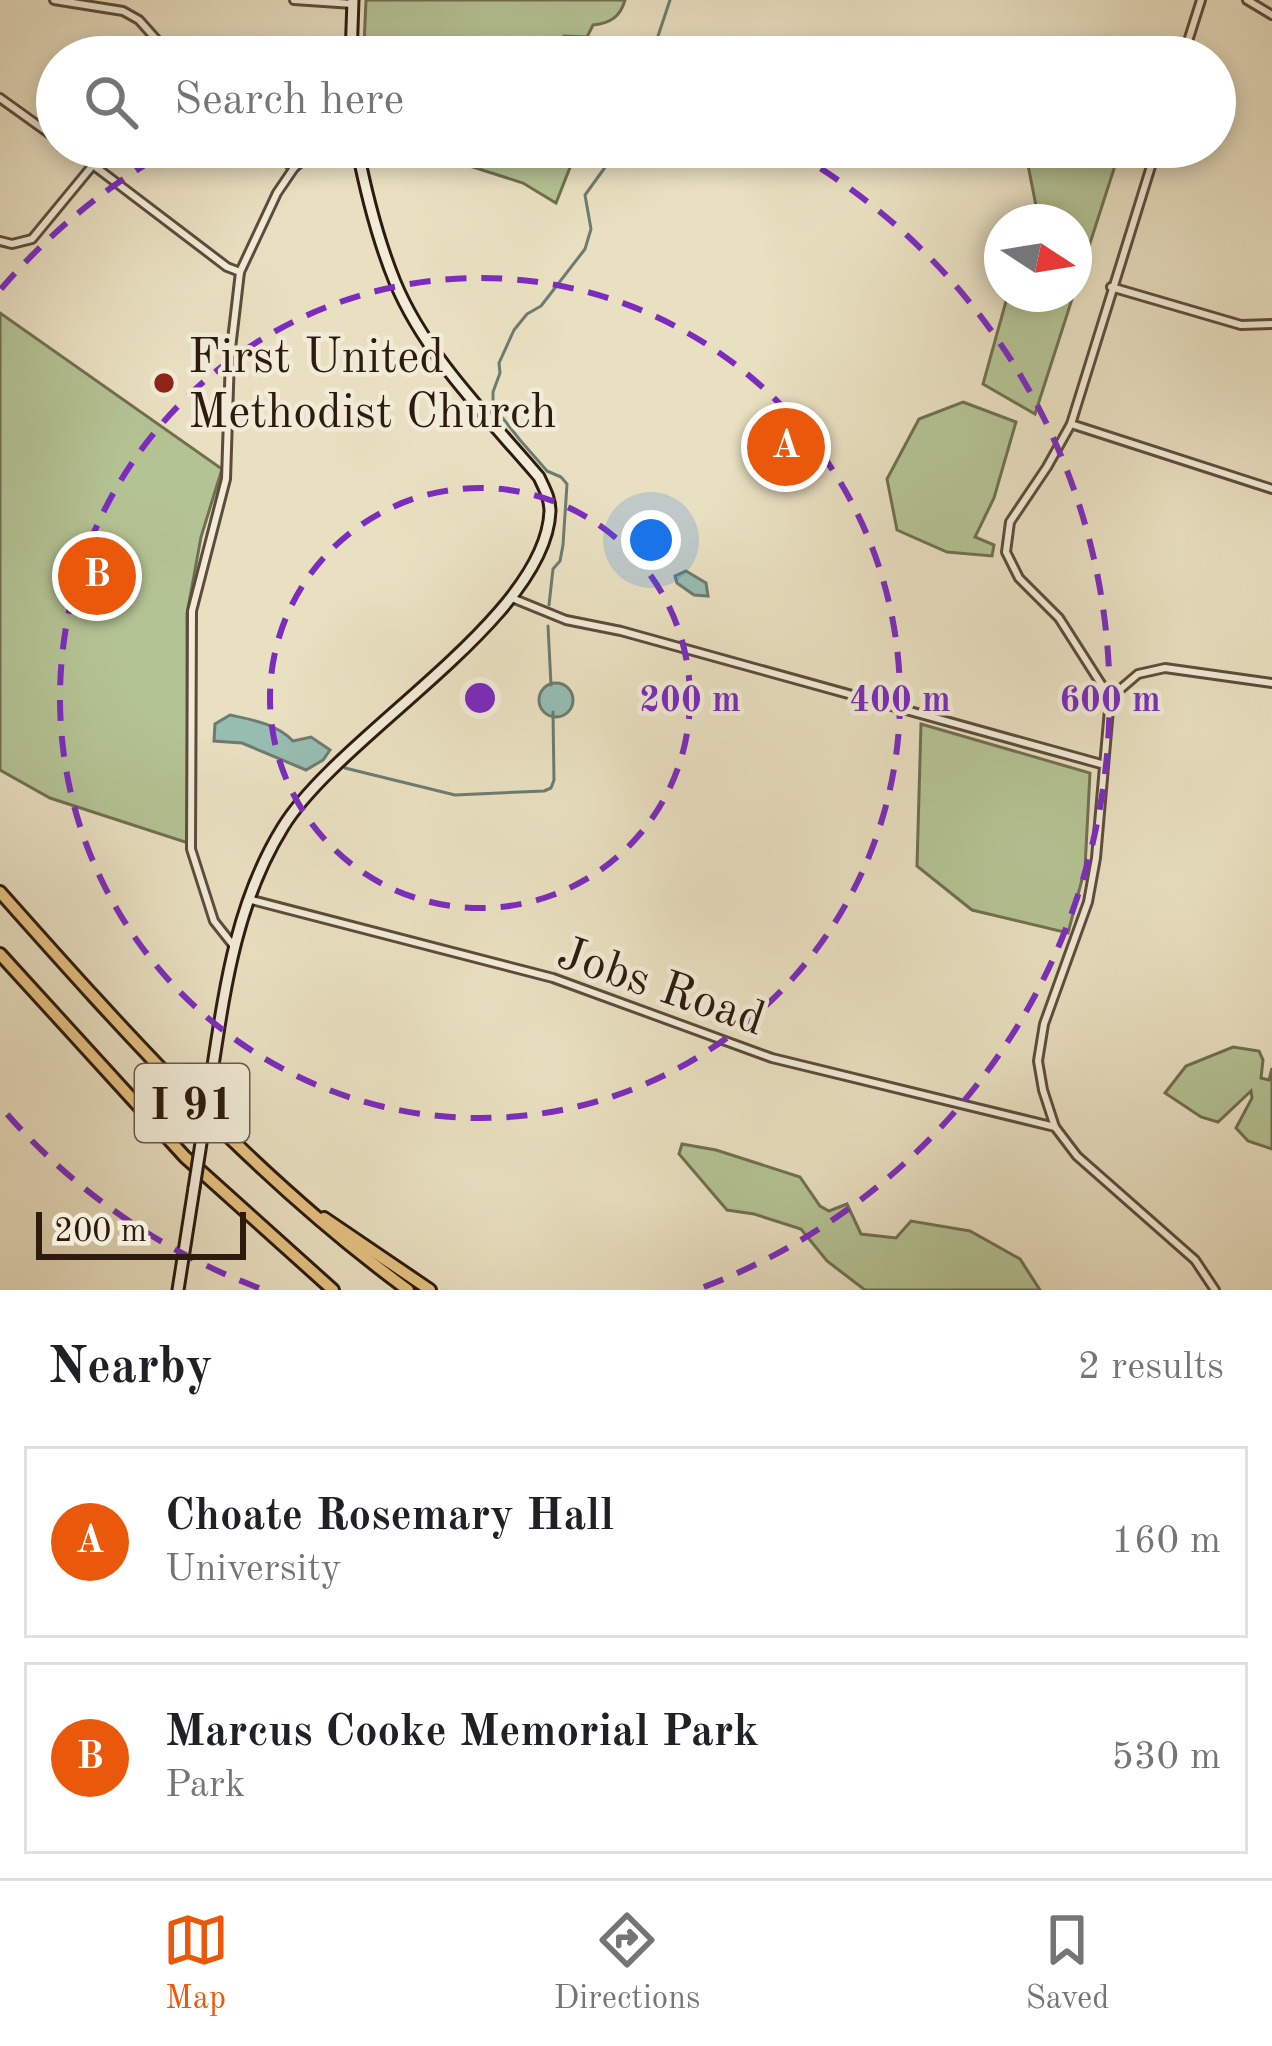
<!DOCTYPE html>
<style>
:root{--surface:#fff;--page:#f2f2f2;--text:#202124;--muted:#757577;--line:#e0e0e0;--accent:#ea580c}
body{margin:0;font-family:"Old Standard TT",serif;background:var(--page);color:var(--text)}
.compass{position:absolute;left:984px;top:204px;width:108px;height:108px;border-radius:50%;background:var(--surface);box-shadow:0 6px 18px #0003;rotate:102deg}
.scale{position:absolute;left:36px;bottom:30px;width:210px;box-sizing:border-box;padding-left:12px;border:6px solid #2d1b0e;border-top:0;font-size:33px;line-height:42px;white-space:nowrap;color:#2d1b0e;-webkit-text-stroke:9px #f1ebd7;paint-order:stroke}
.you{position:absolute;left:651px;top:540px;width:42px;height:42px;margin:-30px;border:9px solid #fff;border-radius:50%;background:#1a73e8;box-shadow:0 0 0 18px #1a73e833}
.badge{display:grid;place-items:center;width:78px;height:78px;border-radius:50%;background:var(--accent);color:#fff;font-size:39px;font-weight:700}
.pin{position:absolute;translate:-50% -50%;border:6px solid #fff;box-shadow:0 3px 12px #0006}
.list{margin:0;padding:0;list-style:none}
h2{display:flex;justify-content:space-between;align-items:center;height:156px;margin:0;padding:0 48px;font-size:51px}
h2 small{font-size:39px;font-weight:400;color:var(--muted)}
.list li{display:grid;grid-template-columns:78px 1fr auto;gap:36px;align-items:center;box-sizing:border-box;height:192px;margin:0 24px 24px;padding:0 24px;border:3px solid var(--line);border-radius:0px}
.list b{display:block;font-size:45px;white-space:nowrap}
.list p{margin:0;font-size:39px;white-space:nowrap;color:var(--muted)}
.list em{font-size:39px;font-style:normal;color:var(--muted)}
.icon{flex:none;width:66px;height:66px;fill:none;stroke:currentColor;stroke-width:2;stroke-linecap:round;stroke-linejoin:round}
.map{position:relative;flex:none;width:1272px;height:1290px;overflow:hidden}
.search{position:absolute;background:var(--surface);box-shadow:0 6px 18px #0003;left:36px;right:36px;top:36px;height:132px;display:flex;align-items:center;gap:30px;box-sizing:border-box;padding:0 42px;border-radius:66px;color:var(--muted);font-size:45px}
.sheet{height:588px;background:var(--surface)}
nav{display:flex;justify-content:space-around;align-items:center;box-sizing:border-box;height:168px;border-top:3px solid var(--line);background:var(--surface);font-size:33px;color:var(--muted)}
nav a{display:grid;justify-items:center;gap:6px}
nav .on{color:var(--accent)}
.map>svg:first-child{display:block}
.green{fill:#b4c394;stroke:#706f51;stroke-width:3}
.water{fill:#97bdb1;stroke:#6d7c70;stroke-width:3}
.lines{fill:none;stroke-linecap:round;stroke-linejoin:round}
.stream{stroke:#6d7c70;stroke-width:3}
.street-casing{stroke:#5c4c3b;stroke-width:12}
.secondary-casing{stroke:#2d1b0e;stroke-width:15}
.highway-casing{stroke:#2d1b0e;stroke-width:16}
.street{stroke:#f1ebd7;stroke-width:6}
.secondary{stroke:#f1ebd7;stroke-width:9}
.highway{stroke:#e4c080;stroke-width:10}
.secondary-bridge-casing{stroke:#2d1b0e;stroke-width:15;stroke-linecap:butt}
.secondary-bridge{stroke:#f1ebd7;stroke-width:9}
.ring{fill:none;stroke:#7b2cbf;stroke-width:6;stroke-dasharray:21 15}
.poi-dot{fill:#8f2418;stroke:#f1ebd7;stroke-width:4.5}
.labels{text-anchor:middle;stroke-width:9;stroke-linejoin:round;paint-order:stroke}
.shield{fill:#f1ebd7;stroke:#68594a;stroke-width:3}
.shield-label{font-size:45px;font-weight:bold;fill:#2d1b0e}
.poi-label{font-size:48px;fill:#2d1b0e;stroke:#f1ebd7;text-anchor:start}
.street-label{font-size:48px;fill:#2d1b0e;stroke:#f1ebd7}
.centre{fill:#7b2cbf;stroke:#f1ebd7;stroke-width:6}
.ring-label{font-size:36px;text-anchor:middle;font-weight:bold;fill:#7b2cbf;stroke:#f1ebd7;stroke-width:9;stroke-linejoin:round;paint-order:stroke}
</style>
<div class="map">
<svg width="1272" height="1290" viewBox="0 0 1272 1290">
<rect width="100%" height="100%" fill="#e9e0c1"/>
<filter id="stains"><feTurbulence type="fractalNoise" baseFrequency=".00167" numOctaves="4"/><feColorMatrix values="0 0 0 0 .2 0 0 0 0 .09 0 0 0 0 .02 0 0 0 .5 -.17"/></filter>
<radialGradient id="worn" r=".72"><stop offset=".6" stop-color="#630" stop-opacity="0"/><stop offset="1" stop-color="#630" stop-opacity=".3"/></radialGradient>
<g class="green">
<path d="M366 0H625C620 17 611 23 593 25L587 37 564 36 562 57H399L364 45Z"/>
<polygon points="1106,39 1144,57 1059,57 1066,45"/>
<polygon points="428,147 578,147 556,203 523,183 426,152"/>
<polygon points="1032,147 1121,147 1035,414 983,384 1008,294 1074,294 1074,222 1035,222 1038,216 1028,165"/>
<polygon points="0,313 222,469 201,537 187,614 188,843 50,798 0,770"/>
<polygon points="963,402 1016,422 994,498 975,537 994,545 992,556 947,552 897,530 887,479 919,419"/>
<polygon points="921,724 1090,773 1085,868 1068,933 972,910 917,866"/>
<polygon points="1233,1047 1259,1051 1263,1060 1261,1078 1269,1080 1272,1068 1272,1149 1248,1141 1236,1128 1252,1098 1251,1091 1218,1122 1201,1117 1165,1093 1186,1066"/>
<polygon points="682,1144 716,1150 800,1177 820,1206 829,1211 847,1204 861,1234 896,1238 911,1221 970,1231 1020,1259 1040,1290 865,1290 827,1261 801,1229 754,1214 727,1210 679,1154"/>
</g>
<g class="water">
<polygon points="686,571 706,583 708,596 694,595 677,583 675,576"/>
<circle cx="556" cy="700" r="17"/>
<path d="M230 715C253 720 277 724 293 741L311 737 330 750 323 760 306 770 242 743 214 741 215 724Z"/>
</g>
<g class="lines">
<g class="stream">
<polyline points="647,57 653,51 670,0"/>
<polyline points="549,605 553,569 560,561 563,545 567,484 561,477 547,471 520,440 493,406 493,392 500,373 499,363 514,330 527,314 541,306 585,249 591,229 585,195 606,166 607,147"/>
<polyline points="548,626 551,685"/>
<polyline points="345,768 455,795 544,791 551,788 554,780 553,712"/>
</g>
<defs>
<g id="street">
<polyline points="54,0 123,11 139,20 172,57"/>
<polyline points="294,0 353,4"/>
<polyline points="1247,0 1272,15"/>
<polyline points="1183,57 1201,0"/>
<polyline points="0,98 57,139"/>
<polyline points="268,147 294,168"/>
<polyline points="1157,147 1071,424 1047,467 1010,522 1006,552 1019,578 1059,618 1110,698 1096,858 1088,902 1044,1024 1038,1061 1043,1090 1055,1127 1077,1156 1195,1260 1215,1290"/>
<polyline points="93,165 227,267 240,272"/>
<polyline points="0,241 12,244 32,239 93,165 68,147"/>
<polyline points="1111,287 1241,325 1272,324"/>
<polyline points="1071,424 1272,489"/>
<polyline points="512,598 566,620 621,631 1101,764"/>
<polyline points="1110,698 1138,674 1165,668 1272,683"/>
<polyline points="248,899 553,978 772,1058 1055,1127"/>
<polyline points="233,945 214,921 191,849 192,611 226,479 230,357 240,272 277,193 294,168 318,147"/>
</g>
<g id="secondary">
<polyline points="351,57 353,0"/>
<path d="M208 1098C223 1004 232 909 283 827 339 735 546 619 550 511 550 498 544 488 539 477 488 417 425 355 395 282 377 238 366 193 357 147"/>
<polyline points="178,1290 194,1188"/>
</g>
<g id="highway">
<path d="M0 892C127 1035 253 1176 408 1290"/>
<polyline points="0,954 185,1157 333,1290"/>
<polyline points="324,1218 430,1290"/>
</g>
</defs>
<use href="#street" class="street-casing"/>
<use href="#secondary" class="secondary-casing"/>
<use href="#highway" class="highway-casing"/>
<use href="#street" class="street"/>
<use href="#secondary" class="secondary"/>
<use href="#highway" class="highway"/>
<defs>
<polyline id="secondary-bridge" points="194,1188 208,1098"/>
</defs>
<use href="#secondary-bridge" class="secondary-bridge-casing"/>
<use href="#secondary-bridge" class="secondary-bridge"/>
</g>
<g class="ring">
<circle cx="480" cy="698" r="210"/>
<circle cx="480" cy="698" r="420"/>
<path d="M259 1288A630 630 0 0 1 1 1107M1 289A630 630 0 0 1 170 150M790 150A630 630 0 0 1 701 1288"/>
</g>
<circle class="poi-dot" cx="164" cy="383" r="12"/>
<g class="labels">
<rect class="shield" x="135" y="1064" width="114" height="78" rx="9"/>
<g class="shield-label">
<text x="192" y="1119">I 91</text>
</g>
<g class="poi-label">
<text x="188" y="372">First United<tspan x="188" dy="55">Methodist Church</tspan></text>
</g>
<g class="street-label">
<text transform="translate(662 984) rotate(19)" y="17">Jobs Road</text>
</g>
</g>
<circle cx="480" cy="698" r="18" class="centre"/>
<g class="ring-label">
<text x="690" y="711">200 m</text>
<text x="900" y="711">400 m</text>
<text x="1110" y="711">600 m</text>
</g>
<rect width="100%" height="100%" filter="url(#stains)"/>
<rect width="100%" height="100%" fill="url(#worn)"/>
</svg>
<svg class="compass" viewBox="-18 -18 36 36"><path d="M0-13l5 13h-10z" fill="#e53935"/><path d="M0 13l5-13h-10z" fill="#757577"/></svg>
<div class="scale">200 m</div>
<div class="you"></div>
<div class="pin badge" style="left:786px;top:447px">A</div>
<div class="pin badge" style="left:97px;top:576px">B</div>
<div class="search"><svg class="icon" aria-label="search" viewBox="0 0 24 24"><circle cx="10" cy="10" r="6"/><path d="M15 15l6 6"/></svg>Search here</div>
</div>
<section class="sheet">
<h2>Nearby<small>2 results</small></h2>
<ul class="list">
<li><span class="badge">A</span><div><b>Choate Rosemary Hall</b><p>University</p></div><em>160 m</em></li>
<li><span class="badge">B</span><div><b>Marcus Cooke Memorial Park</b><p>Park</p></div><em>530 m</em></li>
</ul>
</section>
<nav>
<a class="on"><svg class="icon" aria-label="map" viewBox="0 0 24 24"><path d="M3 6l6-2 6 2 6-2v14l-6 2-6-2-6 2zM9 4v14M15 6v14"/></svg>Map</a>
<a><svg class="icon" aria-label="directions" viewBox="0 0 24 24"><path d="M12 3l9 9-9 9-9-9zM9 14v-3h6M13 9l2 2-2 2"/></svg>Directions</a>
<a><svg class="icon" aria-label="saved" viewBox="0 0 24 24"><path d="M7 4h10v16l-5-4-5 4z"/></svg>Saved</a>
</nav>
